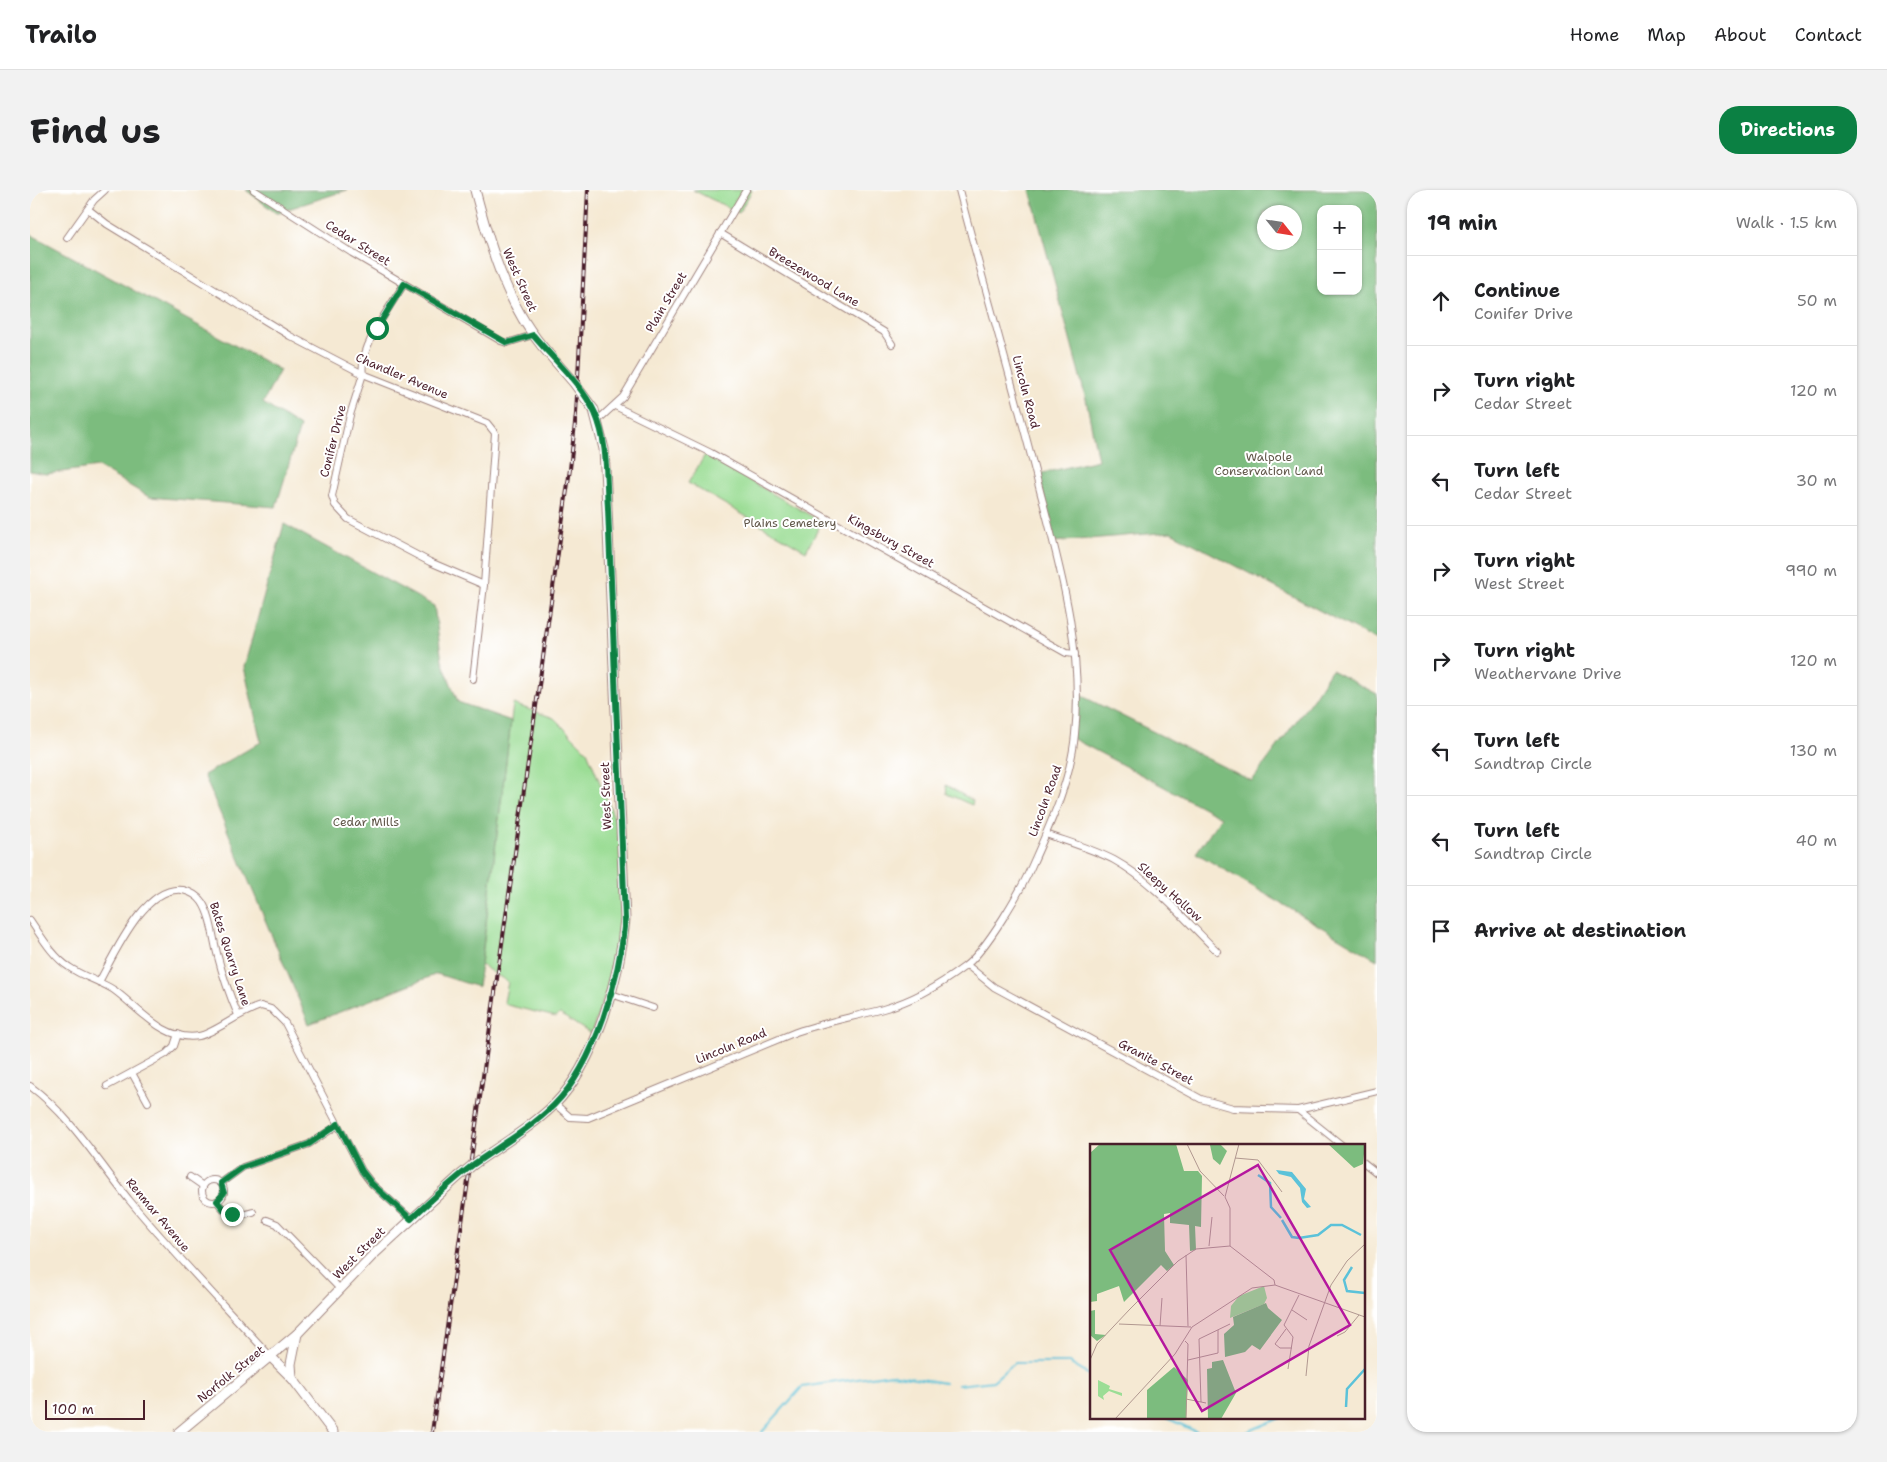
<!DOCTYPE html>
<meta charset="utf-8">
<style>
:root{--surface:#fff;--page:#f2f2f2;--text:#202124;--muted:#757577;--line:#e0e0e0;--accent:#0b8043}
body{margin:0;font-family:"Shantell Sans",sans-serif;background:var(--page);color:var(--text)}
.controls{position:absolute;right:15px;top:15px;display:grid;overflow:hidden;border-radius:10px;box-shadow:0 1px 4px #0004}
.controls button{width:45px;height:45px;display:grid;place-items:center;padding:0;border:0;border-bottom:1px solid var(--line);background:var(--surface);color:var(--text);font:25px sans-serif}
.compass{position:absolute;left:1227px;top:15px;width:45px;height:45px;border-radius:50%;background:var(--surface);box-shadow:0 1px 4px #0004;rotate:120deg}
.scale{position:absolute;left:15px;bottom:12px;width:100px;box-sizing:border-box;padding-left:5px;border:2px solid #4a1f2b;border-top:0;font-size:14px;line-height:18px;white-space:nowrap;color:#4a1f2b;-webkit-text-stroke:4px #fff;paint-order:stroke}
.stop{position:absolute;width:15px;height:15px;margin:-11px;border:4px solid #0b8043;border-radius:50%;background:#fff}
.stop.end{background:#0b8043;border-color:#fff;box-shadow:0 1px 5px #0008}
.list{margin:0;padding:0;list-style:none}
h2{display:flex;justify-content:space-between;align-items:center;height:65px;margin:0;padding:0 20px;font-size:21px}
h2 small{font-size:16px;font-weight:400;color:var(--muted)}
.list li{display:grid;grid-template-columns:32px 1fr auto;gap:15px;align-items:center;box-sizing:border-box;height:90px;padding:0 20px;border-top:1px solid var(--line)}
.list b{display:block;font-size:19px;white-space:nowrap}
.list p{margin:0;font-size:16px;white-space:nowrap;color:var(--muted)}
.list em{font-size:16px;font-style:normal;color:var(--muted)}
.icon{flex:none;width:28px;height:28px;fill:none;stroke:currentColor;stroke-width:2;stroke-linecap:round;stroke-linejoin:round}
.map{position:relative;flex:none;width:1347px;height:1242px;overflow:hidden;border-radius:20px}
header{display:flex;align-items:center;gap:30px;box-sizing:border-box;height:70px;padding:0 25px;background:var(--surface);border-bottom:1px solid var(--line)}
header strong{font-size:24px}
nav{display:flex;gap:28px;margin-inline-start:auto;font-size:18px}
.intro{display:flex;align-items:center;justify-content:space-between;box-sizing:border-box;height:120px;padding:0 30px}
h1{margin:0;font-size:35px}
.button{padding:12px 22px;border-radius:20px;background:var(--accent);color:#fff;font-size:18px;font-weight:700}
main{display:flex;gap:30px;padding:0 30px}
aside{flex:1;background:var(--surface);border-radius:20px;box-shadow:0 1px 4px #0004}
.map>svg:first-child{display:block}
.green{fill:#9bdd95;stroke:#727e60}
.forest{fill:#7cbc7e;stroke:#636e54;fill-rule:evenodd}
.lines{fill:none;stroke-linecap:round;stroke-linejoin:round}
.stream{stroke:#5bc2d9;stroke-width:2}
.street-casing{stroke:#a0847f;stroke-width:8}
.secondary-casing{stroke:#a0847f;stroke-width:11}
.street{stroke:#fff;stroke-width:6}
.secondary{stroke:#fff;stroke-width:9}
.rail-casing{stroke:#4a1f2b;stroke-width:4}
.rail{stroke:#fff;stroke-width:2;stroke-dasharray:5.5;stroke-linecap:butt}
.secondary-bridge-casing{stroke:#a0847f;stroke-width:11;stroke-linecap:butt}
.secondary-bridge{stroke:#fff;stroke-width:9}
.route{stroke:#0b8043;stroke-width:6}
.labels{text-anchor:middle;stroke-width:4;stroke-linejoin:round;paint-order:stroke}
.street-label{font-size:12px;fill:#4a1f2b;stroke:#fff}
.park-label{font-size:12px;fill:#62584b;stroke:#fff}
.inset-river{fill:none;stroke:#5bc2d9;stroke-width:2.5}
.inset-road{fill:none;stroke:#b19890;stroke-width:1}
.view{fill:#b5179e;fill-opacity:0.15;stroke:#b5179e;stroke-width:2.5}
.inset-edge{fill:none;stroke:#4a1f2b;stroke-width:2.5}
</style>
<header>
<strong>Trailo</strong>
<nav><a>Home</a><a>Map</a><a>About</a><a>Contact</a></nav>
</header>
<div class="intro"><h1>Find us</h1><a class="button">Directions</a></div>
<main>
<div class="map">
<svg width="1347" height="1242" viewBox="0 0 1347 1242">
<rect width="100%" height="100%" fill="#fff"/>
<filter id="ink" filterUnits="userSpaceOnUse"><feTurbulence type="fractalNoise" baseFrequency=".02" numOctaves="2"/><feDisplacementMap in="SourceGraphic" scale="10" xChannelSelector="R" yChannelSelector="G"/><feConvolveMatrix kernelMatrix="1 2 1 2 8 2 1 2 1" color-interpolation-filters="sRGB"/></filter>
<filter id="wash" filterUnits="userSpaceOnUse"><feTurbulence type="fractalNoise" baseFrequency=".0096" numOctaves="4" result="noise"/><feDisplacementMap in="SourceGraphic" scale="20" xChannelSelector="R" yChannelSelector="G"/><feGaussianBlur stdDeviation="1.12" result="paint"/><feColorMatrix in="noise" values="0 0 0 0 0 0 0 0 0 0 0 0 0 0 0 0 0 1.4 0 .05"/><feComposite in="paint" operator="in"/></filter>
<g filter="url(#wash)">
<rect width="100%" height="100%" fill="#f5e9d3"/>
<g class="green">
<polygon points="663,0 722,0 709,23"/>
<polygon points="675,265 792,332 776,361 658,293"/>
<polygon points="483,514 524,528 557,561 593,649 596,732 585,775 561,844 530,824 526,827 477,815 474,812 478,792 451,775"/>
<polygon points="916,595 943,611 942,615 917,604"/>
</g>
<g class="forest">
<polygon points="216,0 317,0 246,23"/>
<path d="M1000 0H1347V451L1141 342 1023 352 1009 284 1068 270 1056 209ZM1291 19H1328V101H1291ZM1234 22H1264V52H1234Z"/>
<polygon points="0,44 250,180 233,213 270,237 246,317 119,307 68,277 16,284 0,281"/>
<polygon points="254,334 404,416 412,471 428,512 481,531 448,797 407,784 279,834 174,585 231,552 214,477"/>
<polygon points="1301,480 1347,504 1347,770 1166,663 1191,627 1038,546 1048,504 1222,591 1284,507"/>
</g>
<g class="lines">
<g class="stream">
<polyline points="928,1195 963,1191 984,1173 1039,1173 1061,1186"/>
<polyline points="1137,1228 1167,1242"/>
<polyline points="732,1242 772,1197 862,1184 914,1193"/>
<polyline points="1217,1242 1250,1228"/>
</g>
</g>
</g>
<g filter="url(#ink)">
<g class="lines">
<defs>
<g id="street">
<polyline points="224,0 322,63 471,151 477,153 503,145"/>
<polyline points="58,19 77,34 260,146 333,184 457,233 465,243 454,395 443,489"/>
<polyline points="690,43 854,142 862,154"/>
<polyline points="37,48 64,10 75,0"/>
<path d="M374 94C361 116 328 158 333 184L320 225 302 306 305 315 318 329 400 372 454 395"/>
<polyline points="585,216 681,263 1036,463 1045,464"/>
<polyline points="568,230 593,207 716,0"/>
<path d="M1016 644C1038 652 1063 659 1084 670 1124 692 1155 730 1187 761"/>
<path d="M0 730C11 746 23 767 39 777 53 787 70 791 84 800 109 818 134 852 169 846 185 843 211 821 231 816L241 819 255 833 332 981 342 994 381 1029"/>
<polyline points="937,775 964,797 1171,909 1203,918 1268,920 1313,956"/>
<path d="M69 792C84 765 115 694 153 700 161 702 168 706 172 712 182 727 183 750 188 767 193 787 200 806 208 825"/>
<polyline points="581,804 623,818"/>
<polyline points="102,883 118,912"/>
<path d="M0 896C41 926 68 972 100 1011 145 1065 194 1115 241 1167"/>
<polyline points="77,896 136,864 144,856 148,844"/>
<path d="M525 914 540 927 558 928 766 842C795 832 824 827 853 819 882 811 910 795 934 777 956 761 992 699 1003 673 1021 633 1041 589 1045 544 1054 460 1030 377 1009 297 984 198 955 99 929 0"/>
<polyline points="1268,920 1347,901"/>
<polyline points="1333,972 1347,983"/>
<polyline points="160,987 173,996"/>
<circle cx="183" cy="1001" r="11"/>
<polyline points="191,993 213,977 279,954 308,935"/>
<path d="M187 1011C196 1026 208 1027 223 1022"/>
<polyline points="237,1030 247,1034 310,1099"/>
</g>
<g id="secondary">
<path d="M445 0C459 53 476 113 512 156"/>
<path d="M444 974C471 955 500 938 524 915 566 873 590 786 595 729L577 318 574 259 564 220"/>
<polyline points="241,1167 262,1188 303,1242"/>
<polyline points="262,1188 261,1174 267,1144"/>
<polyline points="149,1242 267,1144 343,1065 428,987"/>
</g>
</defs>
<use href="#street" class="street-casing"/>
<use href="#secondary" class="secondary-casing"/>
<use href="#street" class="street"/>
<use href="#secondary" class="secondary"/>
<defs>
<polyline id="rail" points="402,1242 540,279 546,224 558,0"/>
</defs>
<use href="#rail" class="rail-casing"/>
<use href="#rail" class="rail"/>
<defs>
<g id="secondary-bridge">
<polyline points="512,156 544,193 564,220"/>
<polyline points="428,987 444,974"/>
</g>
</defs>
<use href="#secondary-bridge" class="secondary-bridge-casing"/>
<use href="#secondary-bridge" class="secondary-bridge"/>
</g>
</g>
<g class="lines" filter="url(#ink)">
<path class="route" d="M202 1024 195 1021 187 1011 194 1003 191 993 213 977 279 954 308 934 332 981 342 994 381 1029C401 1010 422 991 444 974 471 955 500 939 524 915 566 873 590 786 595 729L578 318C576 287 578 252 565 223 552 194 523 169 503 145L477 153 374 94 347 138"/>
</g>
<g class="labels">
<g class="street-label">
<text transform="translate(328 53) rotate(32)" y="4">Cedar Street</text>
<text transform="translate(784 87) rotate(31)" y="4">Breezewood Lane</text>
<text transform="translate(490 90) rotate(66)" y="4">West Street</text>
<text transform="translate(636 112) rotate(-59)" y="4">Plain Street</text>
<text transform="translate(372 186) rotate(23)" y="4">Chandler Avenue</text>
<text transform="translate(996 202) rotate(75)" y="4">Lincoln Road</text>
<text transform="translate(303 251) rotate(-76)" y="4">Conifer Drive</text>
<text transform="translate(861 351) rotate(29)" y="4">Kingsbury Street</text>
<text transform="translate(576 606) rotate(-92)" y="4">West Street</text>
<text transform="translate(1015 611) rotate(-70)" y="4">Lincoln Road</text>
<text transform="translate(1140 702) rotate(42)" y="4">Sleepy Hollow</text>
<text transform="translate(200 764) rotate(72)" y="4">Bates Quarry Lane</text>
<text transform="translate(701 856) rotate(-22)" y="4">Lincoln Road</text>
<text transform="translate(1126 872) rotate(28)" y="4">Granite Street</text>
<text transform="translate(128 1025) rotate(50)" y="4">Renmar Avenue</text>
<text transform="translate(329 1063) rotate(-45)" y="4">West Street</text>
<text transform="translate(201 1184) rotate(-39)" y="4">Norfolk Street</text>
</g>
<g class="park-label">
<text x="1239" y="271">Walpole<tspan x="1239" dy="14">Conservation Land</tspan></text>
<text x="760" y="337">Plains Cemetery</text>
<text x="336" y="636">Cedar Mills</text>
</g>
</g>
<g transform="translate(1060 954)">
<rect width="275" height="275" fill="#f5e9d3"/>
<path d="M174 142 177 154 174 160 140 174 141 162 149 152ZM8 236 20 242 19 245 32 249V252L19 247 13 252 14 256 8 252Z" fill="#9bdd95"/>
<path d="M10 0H86L94 27H108L112 32 111 83 105 82 106 106 100 107 99 81 80 79V69L74 70 75 107 84 121 77 127 71 121 34 158 29 142 7 150V157L0 158V9ZM130 0 137 7 130 21 123 15 120 1ZM238 0H275L273 20 264 24ZM176 159 178 164 192 176 170 206 162 201 155 208 135 213 134 190 144 181 143 173ZM5 166V190L16 191 7 197 0 191V167ZM133 216 146 249 131 275H118L117 225 122 224V218ZM84 223 98 236 96 275H57V246Z" fill="#7cbc7e"/>
<path d="M186 26 202 28 216 45 214 55 221 63 217 64 212 58 210 44 201 33 189 30Z" fill="#5bc2d9"/>
<path class="inset-river" d="M168 31 180 39 181 63 191 74M192 76 202 93 209 94 228 91 241 81H252L271 91M262 123 254 136 257 147 275 149M256 263 257 245 275 225"/>
<path class="inset-road" d="M97 0 110 27 134 52M145 14 168 16 192 48M119 102 122 73M140 102V64L135 53 149 0M96 111 98 182M202 166 217 176M29 180 101 183M70 182 72 154M196 185 185 200 190 204H202M247 192 255 188 269 171M95 197 98 200 96 275M0 216 7 200 40 165 88 117 106 105 140 102 184 136 185 141M98 216 128 209V186M198 225 203 193 194 181 209 151M216 232 219 202 241 141 257 117 275 100M96 255 116 259M111 258 109 195 140 180M25 275 85 210 102 183 162 144 185 141 275 173"/>
<path class="view" d="M168 21 260 181 112 267 20 106Z"/>
<rect width="275" height="275" class="inset-edge"/>
</g>
</svg>
<div class="controls">
<button>+</button>
<button>−</button>
</div>
<svg class="compass" viewBox="-18 -18 36 36"><path d="M0-13l5 13h-10z" fill="#e53935"/><path d="M0 13l5-13h-10z" fill="#757577"/></svg>
<div class="scale">100 m</div>
<div class="stop" style="left:347px;top:138px"></div>
<div class="stop end" style="left:202px;top:1024px"></div>
</div>
<aside>
<h2>19 min<small>Walk · 1.5 km</small></h2>
<ul class="list">
<li><svg class="icon" aria-label="ahead" viewBox="0 0 24 24"><path d="M12 20V5M6 11l6-6 6 6"/></svg><div><b>Continue</b><p>Conifer Drive</p></div><em>50 m</em></li>
<li><svg class="icon" aria-label="right" viewBox="0 0 24 24"><path d="M7 20v-9h11M14 6l5 5-5 5"/></svg><div><b>Turn right</b><p>Cedar Street</p></div><em>120 m</em></li>
<li><svg class="icon" aria-label="left" viewBox="0 0 24 24"><path d="M17 20v-9H6M10 6l-5 5 5 5"/></svg><div><b>Turn left</b><p>Cedar Street</p></div><em>30 m</em></li>
<li><svg class="icon" aria-label="right" viewBox="0 0 24 24"><path d="M7 20v-9h11M14 6l5 5-5 5"/></svg><div><b>Turn right</b><p>West Street</p></div><em>990 m</em></li>
<li><svg class="icon" aria-label="right" viewBox="0 0 24 24"><path d="M7 20v-9h11M14 6l5 5-5 5"/></svg><div><b>Turn right</b><p>Weathervane Drive</p></div><em>120 m</em></li>
<li><svg class="icon" aria-label="left" viewBox="0 0 24 24"><path d="M17 20v-9H6M10 6l-5 5 5 5"/></svg><div><b>Turn left</b><p>Sandtrap Circle</p></div><em>130 m</em></li>
<li><svg class="icon" aria-label="left" viewBox="0 0 24 24"><path d="M17 20v-9H6M10 6l-5 5 5 5"/></svg><div><b>Turn left</b><p>Sandtrap Circle</p></div><em>40 m</em></li>
<li><svg class="icon" aria-label="arrive" viewBox="0 0 24 24"><path d="M6 21V4h12l-3 4 3 4H6"/></svg><div><b>Arrive at destination</b></div></li>
</ul>
</aside>
</main>
